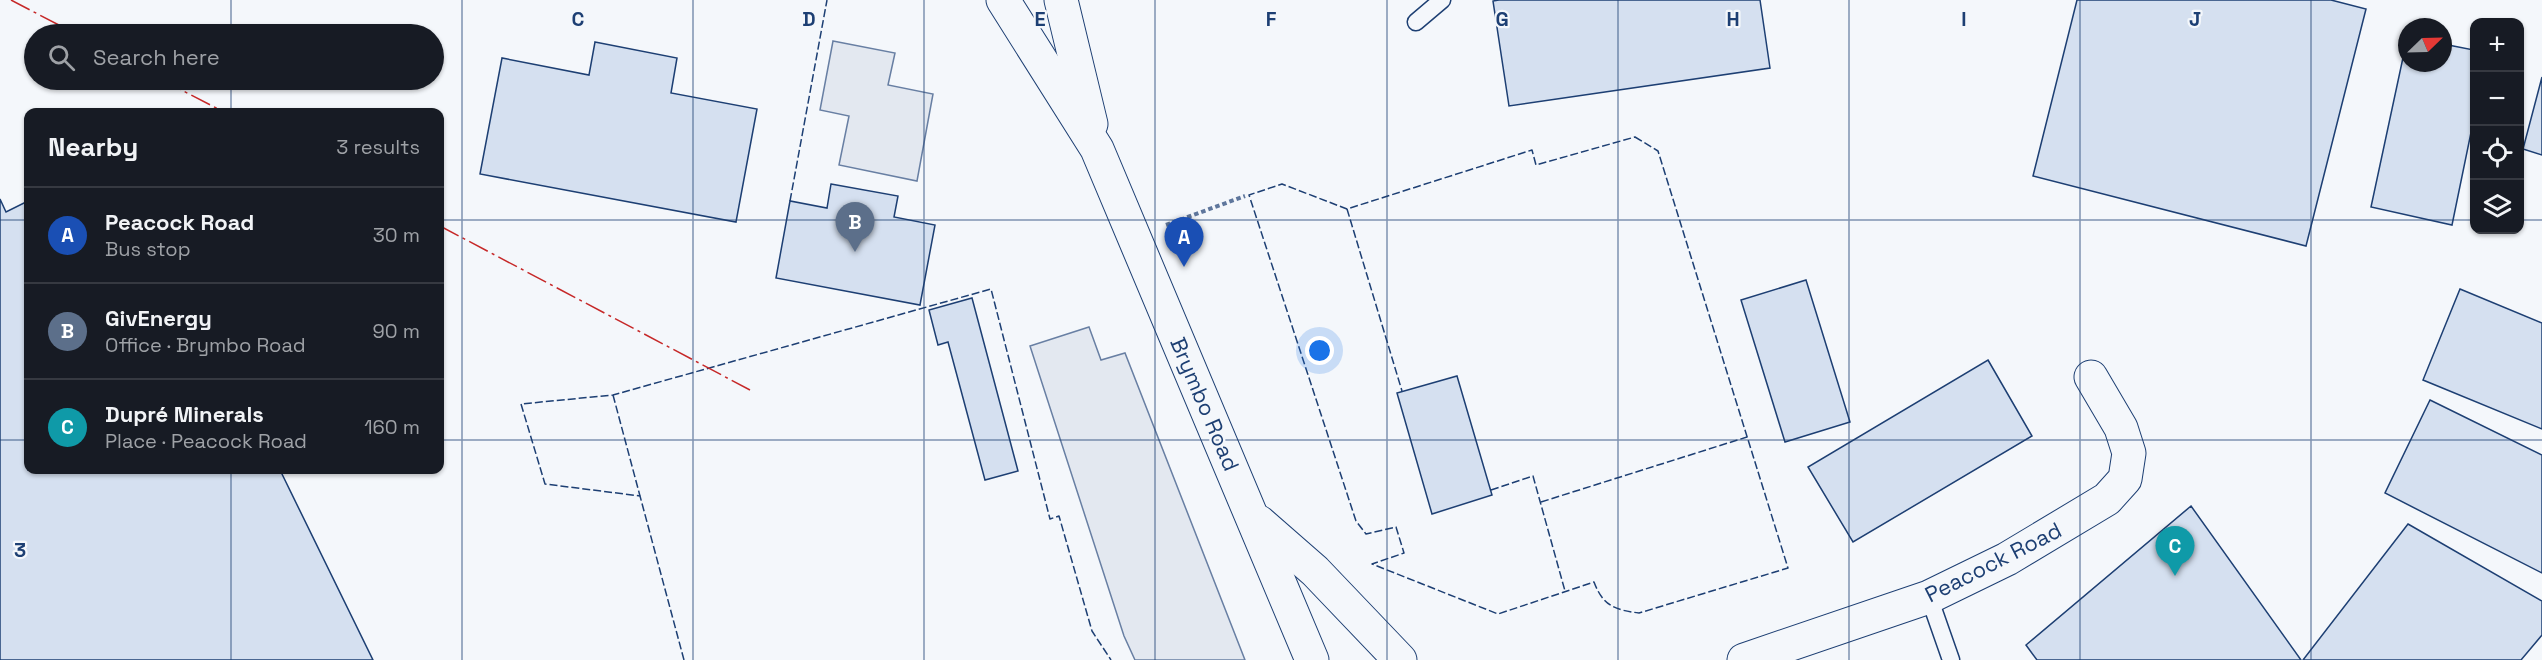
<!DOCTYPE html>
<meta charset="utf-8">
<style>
:root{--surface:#171b24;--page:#242831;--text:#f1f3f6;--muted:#9ea1a6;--line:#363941;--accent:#d93025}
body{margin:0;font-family:"Space Grotesk",sans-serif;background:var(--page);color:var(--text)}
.controls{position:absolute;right:18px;top:18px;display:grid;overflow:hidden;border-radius:12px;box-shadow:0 2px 4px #0004}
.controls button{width:54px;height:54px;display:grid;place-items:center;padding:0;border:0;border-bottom:2px solid var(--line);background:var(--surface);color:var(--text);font:30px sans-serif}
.compass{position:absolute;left:2398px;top:18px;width:54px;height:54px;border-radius:50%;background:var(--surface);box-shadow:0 2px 4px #0004;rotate:67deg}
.you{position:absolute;left:1320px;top:351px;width:21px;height:21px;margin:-15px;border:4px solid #fff;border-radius:50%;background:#1a73e8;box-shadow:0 0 0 9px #1a73e833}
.badge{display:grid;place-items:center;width:39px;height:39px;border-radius:50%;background:var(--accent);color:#fff;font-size:20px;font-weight:700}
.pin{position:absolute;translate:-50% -50px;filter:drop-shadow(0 2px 3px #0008)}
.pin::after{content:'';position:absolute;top:32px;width:21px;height:18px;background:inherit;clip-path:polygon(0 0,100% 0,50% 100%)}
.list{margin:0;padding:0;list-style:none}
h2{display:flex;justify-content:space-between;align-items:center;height:78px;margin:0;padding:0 24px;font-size:26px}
h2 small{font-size:20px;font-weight:400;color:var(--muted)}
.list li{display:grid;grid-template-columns:39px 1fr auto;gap:18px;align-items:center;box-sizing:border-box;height:96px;padding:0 24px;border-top:2px solid var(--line)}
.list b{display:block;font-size:22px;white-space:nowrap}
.list p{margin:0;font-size:20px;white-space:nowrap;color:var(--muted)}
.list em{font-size:20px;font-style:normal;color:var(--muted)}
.icon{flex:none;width:33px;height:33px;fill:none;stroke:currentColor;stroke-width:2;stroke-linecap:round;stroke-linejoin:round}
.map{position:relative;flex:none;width:2542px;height:660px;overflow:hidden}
.search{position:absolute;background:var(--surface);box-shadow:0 2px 4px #0004;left:24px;top:24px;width:420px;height:66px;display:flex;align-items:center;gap:15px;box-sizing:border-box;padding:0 21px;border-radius:33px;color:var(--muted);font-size:22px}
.panel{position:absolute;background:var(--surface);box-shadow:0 2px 4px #0004;left:24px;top:108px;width:420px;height:366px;border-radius:12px}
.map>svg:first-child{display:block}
.parking{fill:#e3e8f0;stroke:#687fa3;stroke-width:1.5}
.building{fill:#d5e0f0;stroke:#1d3f73;stroke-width:1.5}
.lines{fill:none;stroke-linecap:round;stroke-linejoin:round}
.service-casing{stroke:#1d3f73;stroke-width:19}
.minor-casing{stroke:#1d3f73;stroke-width:35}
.path{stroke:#5e769c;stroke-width:4;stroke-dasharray:4.5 3;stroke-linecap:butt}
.service{stroke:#f4f7fb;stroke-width:16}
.minor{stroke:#f4f7fb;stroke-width:33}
.fence{stroke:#1d3f73;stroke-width:1.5;stroke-dasharray:8 3;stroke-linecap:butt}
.power{stroke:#c62828;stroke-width:1.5;stroke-dasharray:21 4.5 3 4.5;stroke-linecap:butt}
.grid{fill:none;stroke:#1d3f73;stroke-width:1.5;stroke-opacity:0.55}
.labels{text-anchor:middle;stroke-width:4.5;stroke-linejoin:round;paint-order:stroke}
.street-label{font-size:22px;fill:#1d3f73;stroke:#f4f7fb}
.grid-label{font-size:20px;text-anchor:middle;font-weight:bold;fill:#1d3f73;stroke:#f4f7fb;stroke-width:4.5;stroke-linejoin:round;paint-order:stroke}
</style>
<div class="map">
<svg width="2542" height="660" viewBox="0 0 2542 660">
<rect width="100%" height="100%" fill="#f4f7fb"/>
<g class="parking">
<polygon points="833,41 895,53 888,85 933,94 917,181 839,165 849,116 820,110"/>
<polygon points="1089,327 1101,360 1125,353 1245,660 1135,660 1124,636 1030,346"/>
</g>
<g class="building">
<polygon points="1499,0 1760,0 1770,68 1509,106 1493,1"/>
<polygon points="2077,0 2331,0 2366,9 2306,246 2033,176"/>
<polygon points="2407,39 2407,63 2443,63 2443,44 2474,50 2474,118 2452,225 2371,207"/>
<polygon points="595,42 677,58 671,93 757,109 736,222 480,174 502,58 589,75"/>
<polygon points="2542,77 2542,155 2523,149"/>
<polygon points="831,184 898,196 894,217 935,225 920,305 776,278 790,201 827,208"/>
<polygon points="0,199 6,212 28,201 28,470 280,470 373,660 0,660"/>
<polygon points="1806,280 1850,422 1785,442 1741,300"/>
<polygon points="2460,289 2542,323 2542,429 2423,380"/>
<polygon points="972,298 1018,471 985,480 948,342 938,345 929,310"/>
<polygon points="1988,360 2032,436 1853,542 1808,467"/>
<polygon points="1457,376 1492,495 1432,514 1397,393"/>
<polygon points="2430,400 2542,455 2542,573 2385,493"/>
<polygon points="2191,506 2301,660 2037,660 2026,645"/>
<polygon points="2408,524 2542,601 2542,635 2521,660 2303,660"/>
</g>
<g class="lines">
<defs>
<g id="service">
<polyline points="1416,22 1442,0"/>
<polyline points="1929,597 1951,660"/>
</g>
<g id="minor">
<polyline points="1003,0 1097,149 1312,660"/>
<polyline points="1061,0 1091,124"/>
<polyline points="1259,522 1315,571 1400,660"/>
<polyline points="1744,660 1929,597 2007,559 2107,499 2125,479 2129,453 2121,428 2091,377"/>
</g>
</defs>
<use href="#service" class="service-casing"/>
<use href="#minor" class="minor-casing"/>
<polyline class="path" points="1166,225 1245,196"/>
<use href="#service" class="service"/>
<use href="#minor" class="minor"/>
<g class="fence">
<path d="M1635 137 1658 151 1788 568 1639 613C1615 610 1603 606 1594 582L1498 614 1372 564 1404 553 1396 527 1366 534 1356 521 1249 195 1282 184 1347 209 1532 150 1536 165Z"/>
<polyline points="790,201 827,0"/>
<polyline points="1347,209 1402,391"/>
<polyline points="613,395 640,496"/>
<polyline points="1491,490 1533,476 1565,591"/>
<polyline points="1541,502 1747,437"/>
<polyline points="684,660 640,496 545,484 521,404 613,395 991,289 1050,519 1059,516 1092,631 1111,660"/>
</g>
<g class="power">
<polyline points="11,0 76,34"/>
<polyline points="162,80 224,112"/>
<polyline points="440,226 750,390"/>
</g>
</g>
<path class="grid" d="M231 0V34M462 0V660M693 0V660M924 0V660M1155 0V660M1387 0V660M1618 0V660M1849 0V660M2080 0V660M2311 0V660M231 80V112M0 220H28M440 220H2474M2520 220H2542M0 440H28M440 440H2542M231 470V660"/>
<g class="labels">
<g class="street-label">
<text transform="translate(1205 404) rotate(67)" y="8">Brymbo Road</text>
<text transform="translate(1993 562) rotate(-27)" y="8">Peacock Road</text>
</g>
</g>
<g class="grid-label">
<text x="578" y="26">C</text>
<text x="809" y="26">D</text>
<text x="1040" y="26">E</text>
<text x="1271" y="26">F</text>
<text x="1502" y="26">G</text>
<text x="1733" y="26">H</text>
<text x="1964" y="26">I</text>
<text x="2195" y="26">J</text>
<text x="20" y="557">3</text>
</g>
</svg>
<div class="controls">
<button>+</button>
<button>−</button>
<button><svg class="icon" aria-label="locate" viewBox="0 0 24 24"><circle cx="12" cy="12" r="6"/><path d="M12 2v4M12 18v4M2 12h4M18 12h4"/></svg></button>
<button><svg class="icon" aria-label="layers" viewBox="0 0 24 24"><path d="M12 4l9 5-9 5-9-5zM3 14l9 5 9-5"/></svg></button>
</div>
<svg class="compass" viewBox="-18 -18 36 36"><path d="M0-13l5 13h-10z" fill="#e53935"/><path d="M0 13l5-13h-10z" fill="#9ea1a6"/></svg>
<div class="you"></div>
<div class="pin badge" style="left:1184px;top:267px;background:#1a4fb4">A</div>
<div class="pin badge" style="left:855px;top:252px;background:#5c6f8a">B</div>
<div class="pin badge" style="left:2175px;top:576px;background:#0f9aa8">C</div>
<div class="search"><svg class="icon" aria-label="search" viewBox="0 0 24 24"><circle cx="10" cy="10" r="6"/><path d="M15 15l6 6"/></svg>Search here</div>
<section class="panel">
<h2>Nearby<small>3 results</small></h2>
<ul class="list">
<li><span class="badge" style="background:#1a4fb4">A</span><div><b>Peacock Road</b><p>Bus stop</p></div><em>30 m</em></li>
<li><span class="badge" style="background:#5c6f8a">B</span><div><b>GivEnergy</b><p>Office · Brymbo Road</p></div><em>90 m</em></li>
<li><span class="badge" style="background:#0f9aa8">C</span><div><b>Dupré Minerals</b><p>Place · Peacock Road</p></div><em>160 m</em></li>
</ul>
</section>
</div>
